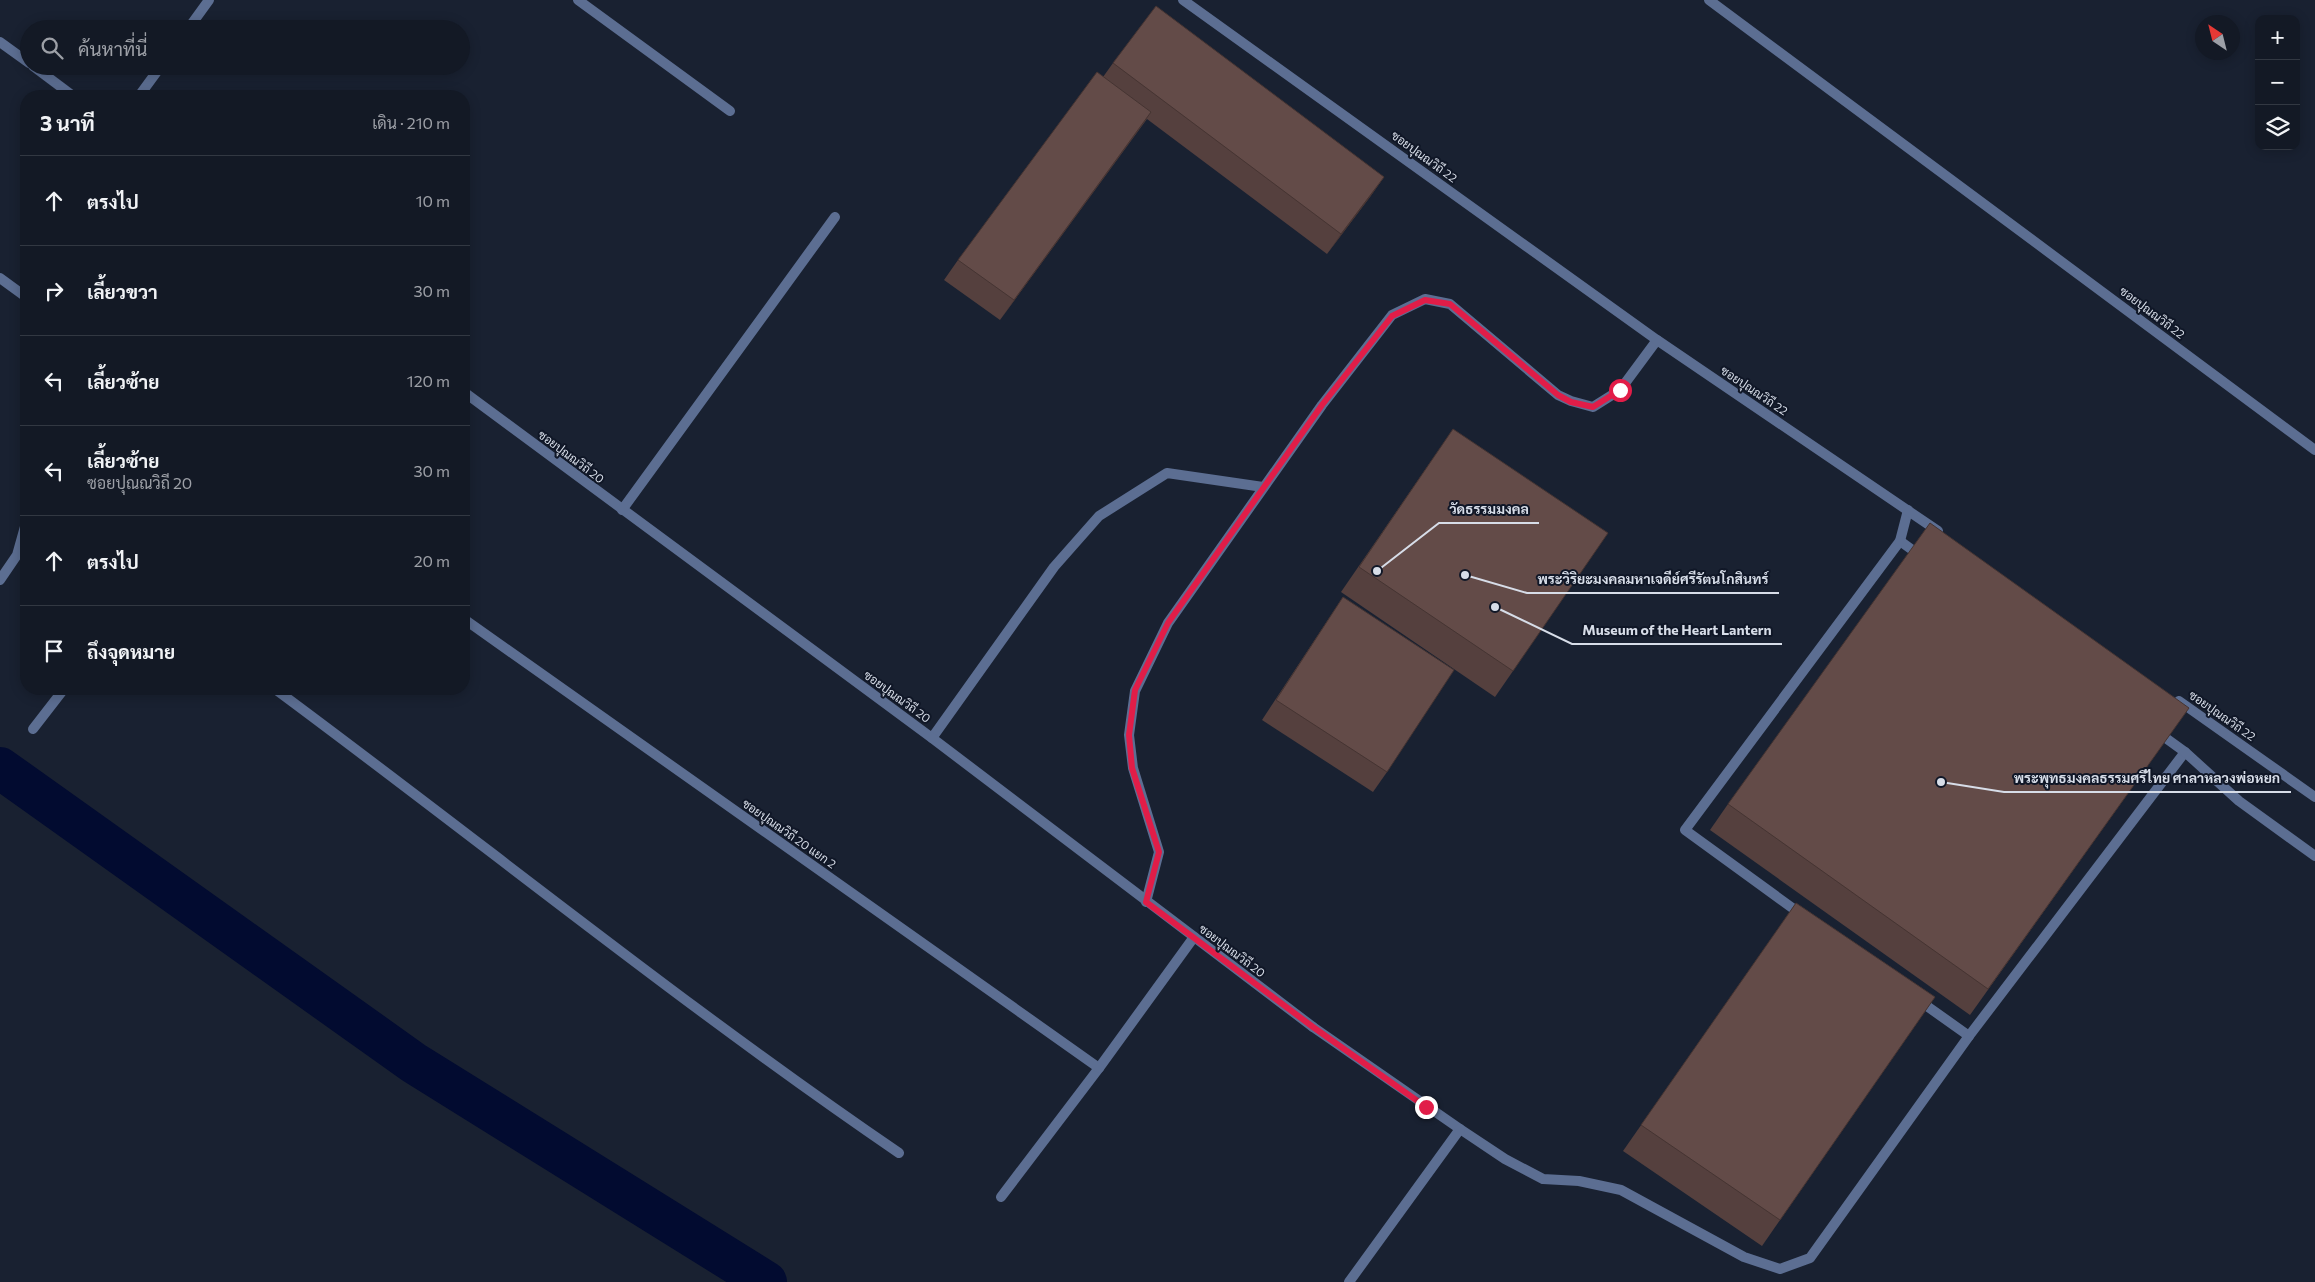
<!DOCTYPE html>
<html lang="th">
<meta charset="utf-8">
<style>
:root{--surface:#131925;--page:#202632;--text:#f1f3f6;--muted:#9da0a7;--line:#323842}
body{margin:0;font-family:Commissioner,Sarabun,sans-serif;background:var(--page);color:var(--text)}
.controls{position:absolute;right:15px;top:15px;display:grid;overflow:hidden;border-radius:10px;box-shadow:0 2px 12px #0003}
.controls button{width:45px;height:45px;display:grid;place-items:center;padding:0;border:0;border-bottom:1px solid var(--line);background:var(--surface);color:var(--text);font:25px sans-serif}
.compass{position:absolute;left:2195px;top:15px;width:45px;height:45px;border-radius:50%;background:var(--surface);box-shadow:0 2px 12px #0003;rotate:325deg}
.stop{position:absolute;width:15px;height:15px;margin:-11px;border:4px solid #e11d48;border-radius:50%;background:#fff}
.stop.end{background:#e11d48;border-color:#fff;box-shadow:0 1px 5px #0008}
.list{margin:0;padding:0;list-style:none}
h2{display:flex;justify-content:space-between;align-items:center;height:65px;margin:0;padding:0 20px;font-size:21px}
h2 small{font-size:16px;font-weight:400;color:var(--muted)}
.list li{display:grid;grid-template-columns:32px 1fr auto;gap:15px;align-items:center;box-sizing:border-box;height:90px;padding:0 20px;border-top:1px solid var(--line)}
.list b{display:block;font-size:19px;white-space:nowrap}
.list p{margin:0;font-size:16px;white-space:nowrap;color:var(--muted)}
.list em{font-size:16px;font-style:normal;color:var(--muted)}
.icon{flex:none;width:28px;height:28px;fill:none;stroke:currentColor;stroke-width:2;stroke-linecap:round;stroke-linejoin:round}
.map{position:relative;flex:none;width:2315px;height:1282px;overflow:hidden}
.search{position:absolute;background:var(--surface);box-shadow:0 2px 12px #0003;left:20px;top:20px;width:450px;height:55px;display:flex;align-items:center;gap:12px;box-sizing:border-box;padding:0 18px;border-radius:28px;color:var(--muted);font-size:19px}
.panel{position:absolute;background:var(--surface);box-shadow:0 2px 12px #0003;left:20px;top:90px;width:450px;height:605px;border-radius:20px}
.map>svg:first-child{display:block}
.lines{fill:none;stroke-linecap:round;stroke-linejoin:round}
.canal{stroke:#020b30;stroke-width:42}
.service{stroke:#5c6e92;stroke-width:10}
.minor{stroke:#5c6e92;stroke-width:10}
.wall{fill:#55403e}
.shaded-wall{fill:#453432}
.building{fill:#634b48;stroke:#453432}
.route{stroke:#e11d48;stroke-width:6}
.labels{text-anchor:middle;stroke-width:4;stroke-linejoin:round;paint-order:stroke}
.street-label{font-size:12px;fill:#d7dde8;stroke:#101727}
.leader{fill:none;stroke:#d7dde8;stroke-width:2}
.callout-dot{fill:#d7dde8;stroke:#101727;stroke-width:2}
.callout-label{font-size:14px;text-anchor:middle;font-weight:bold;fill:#d7dde8;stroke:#101727;stroke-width:4;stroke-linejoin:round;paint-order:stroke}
</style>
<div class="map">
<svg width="2315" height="1282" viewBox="0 0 2315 1282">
<rect width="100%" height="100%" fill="#192131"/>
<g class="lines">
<polyline class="canal" points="0,768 414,1063 766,1282"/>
<g class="service">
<polyline points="0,580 17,555 26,523"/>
<path d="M275 689C483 843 685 1007 899 1153"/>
<polyline points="33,729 64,689"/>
<polyline points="932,738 1054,567 1099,516 1167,473 1263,487"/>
<polyline points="1146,902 1159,852 1133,768 1129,735 1135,691 1168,623 1322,405 1392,315 1425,299 1450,304 1558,395 1571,401 1593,407 1620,390 1657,340"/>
<polyline points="1802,915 1685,830 1900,541 1908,510"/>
<polyline points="1917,999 1969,1036"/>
<polyline points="1313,1027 1460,1129 1505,1159 1543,1179 1579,1181 1621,1190 1744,1257 1780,1269 1810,1258 1969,1036 2185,752"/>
<polyline points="1001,1197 1099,1068 1194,937"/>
<polyline points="1349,1282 1460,1129"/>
</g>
<g class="minor">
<polyline points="578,0 730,111"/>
<polyline points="1183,0 1657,340 1938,531"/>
<polyline points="1709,0 2315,450"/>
<polyline points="188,29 209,0"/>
<polyline points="0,42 29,63"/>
<polyline points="33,66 73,96"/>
<polyline points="139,96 161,66"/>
<polyline points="0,278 26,297"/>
<polyline points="464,392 932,738 1313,1027"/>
<polyline points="622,510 835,217"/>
<polyline points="1900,541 1922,557"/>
<polyline points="464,619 1099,1068"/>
<polyline points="2179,701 2315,797"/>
<polyline points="2156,731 2185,752 2239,801 2315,856"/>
</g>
</g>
<g class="wall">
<polygon points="1113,63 1384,177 1370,197 1327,254 1147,119 1000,320 944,280 958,260 1103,77"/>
<polygon points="1436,454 1513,671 1495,697 1341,592"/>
<polygon points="1343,597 1387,772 1373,792 1262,720"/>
<polygon points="2171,733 1970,1015 1710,830 1728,804"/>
<polygon points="1796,903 1935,997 1762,1246 1623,1151"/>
</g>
<g class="shaded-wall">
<polygon points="1151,112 1137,132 1000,320 1014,300"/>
<polygon points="1384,177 1370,197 1327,254 1341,234"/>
</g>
<g class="building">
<polygon points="1156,6 1384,177 1341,234 1113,63"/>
<polygon points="1097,72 1151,112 1014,300 958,260"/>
<polygon points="1453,429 1608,533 1513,671 1359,567"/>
<polygon points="1930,523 2189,708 1988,989 1728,804"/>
<polygon points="1343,597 1454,670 1387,772 1276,700"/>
<polygon points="1796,903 1935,997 1780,1220 1641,1125"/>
</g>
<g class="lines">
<polyline class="route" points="1426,1107 1313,1027 1146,902 1159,852 1132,768 1129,735 1135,690 1168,623 1322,405 1392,316 1425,300 1450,304 1558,395 1571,402 1593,407 1620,390"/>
</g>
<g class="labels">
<g class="street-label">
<text transform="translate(1424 157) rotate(36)" y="4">ซอยปุณณวิถี 22</text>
<text transform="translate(2152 313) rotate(37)" y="4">ซอยปุณณวิถี 22</text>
<text transform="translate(1754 391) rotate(34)" y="4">ซอยปุณณวิถี 22</text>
<text transform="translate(571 457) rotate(37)" y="4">ซอยปุณณวิถี 20</text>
<text transform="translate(897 697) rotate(36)" y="4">ซอยปุณณวิถี 20</text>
<text transform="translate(2222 716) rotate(35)" y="4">ซอยปุณณวิถี 22</text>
<text transform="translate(789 834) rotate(35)" y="4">ซอยปุณณวิถี 20 แยก 2</text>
<text transform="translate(1232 951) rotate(37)" y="4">ซอยปุณณวิถี 20</text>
</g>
</g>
<path class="leader" d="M1377 571L1439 523H1539M1465 575L1527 593H1779M1495 607L1572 644H1782M1941 782L2004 792H2291"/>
<g class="callout-dot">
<circle cx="1377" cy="571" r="5"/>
<circle cx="1465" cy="575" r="5"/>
<circle cx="1495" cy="607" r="5"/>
<circle cx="1941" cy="782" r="5"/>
</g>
<g class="callout-label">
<text x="1489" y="514">วัดธรรมมงคล</text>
<text x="1653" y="584">พระวิริยะมงคลมหาเจดีย์ศรีรัตนโกสินทร์</text>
<text x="1677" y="635">Museum of the Heart Lantern</text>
<text x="2147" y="783">พระพุทธมงคลธรรมศรีไทย ศาลาหลวงพ่อหยก</text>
</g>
</svg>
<div class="controls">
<button>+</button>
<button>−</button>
<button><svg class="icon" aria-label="layers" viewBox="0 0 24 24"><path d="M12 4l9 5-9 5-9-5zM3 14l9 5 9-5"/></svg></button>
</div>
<svg class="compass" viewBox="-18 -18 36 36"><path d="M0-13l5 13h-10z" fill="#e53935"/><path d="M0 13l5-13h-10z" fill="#9da0a7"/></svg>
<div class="stop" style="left:1620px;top:390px"></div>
<div class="stop end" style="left:1426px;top:1107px"></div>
<div class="search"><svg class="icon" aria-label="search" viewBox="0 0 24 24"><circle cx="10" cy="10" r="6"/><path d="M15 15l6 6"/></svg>ค้นหาที่นี่</div>
<section class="panel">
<h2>3 นาที<small>เดิน · 210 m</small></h2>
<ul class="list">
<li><svg class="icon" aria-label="ahead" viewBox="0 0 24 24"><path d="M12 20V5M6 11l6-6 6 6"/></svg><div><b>ตรงไป</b></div><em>10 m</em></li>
<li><svg class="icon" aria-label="right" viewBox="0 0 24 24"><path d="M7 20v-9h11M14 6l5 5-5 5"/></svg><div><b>เลี้ยวขวา</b></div><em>30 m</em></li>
<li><svg class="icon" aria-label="left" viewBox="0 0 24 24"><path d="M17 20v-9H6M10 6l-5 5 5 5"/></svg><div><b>เลี้ยวซ้าย</b></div><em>120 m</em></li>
<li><svg class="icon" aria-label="left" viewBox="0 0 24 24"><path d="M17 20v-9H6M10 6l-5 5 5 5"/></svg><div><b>เลี้ยวซ้าย</b><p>ซอยปุณณวิถี 20</p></div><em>30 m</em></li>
<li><svg class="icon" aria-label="ahead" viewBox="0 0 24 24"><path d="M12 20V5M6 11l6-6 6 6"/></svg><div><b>ตรงไป</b></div><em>20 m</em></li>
<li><svg class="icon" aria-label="arrive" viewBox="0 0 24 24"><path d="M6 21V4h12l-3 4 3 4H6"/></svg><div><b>ถึงจุดหมาย</b></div></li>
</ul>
</section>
</div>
